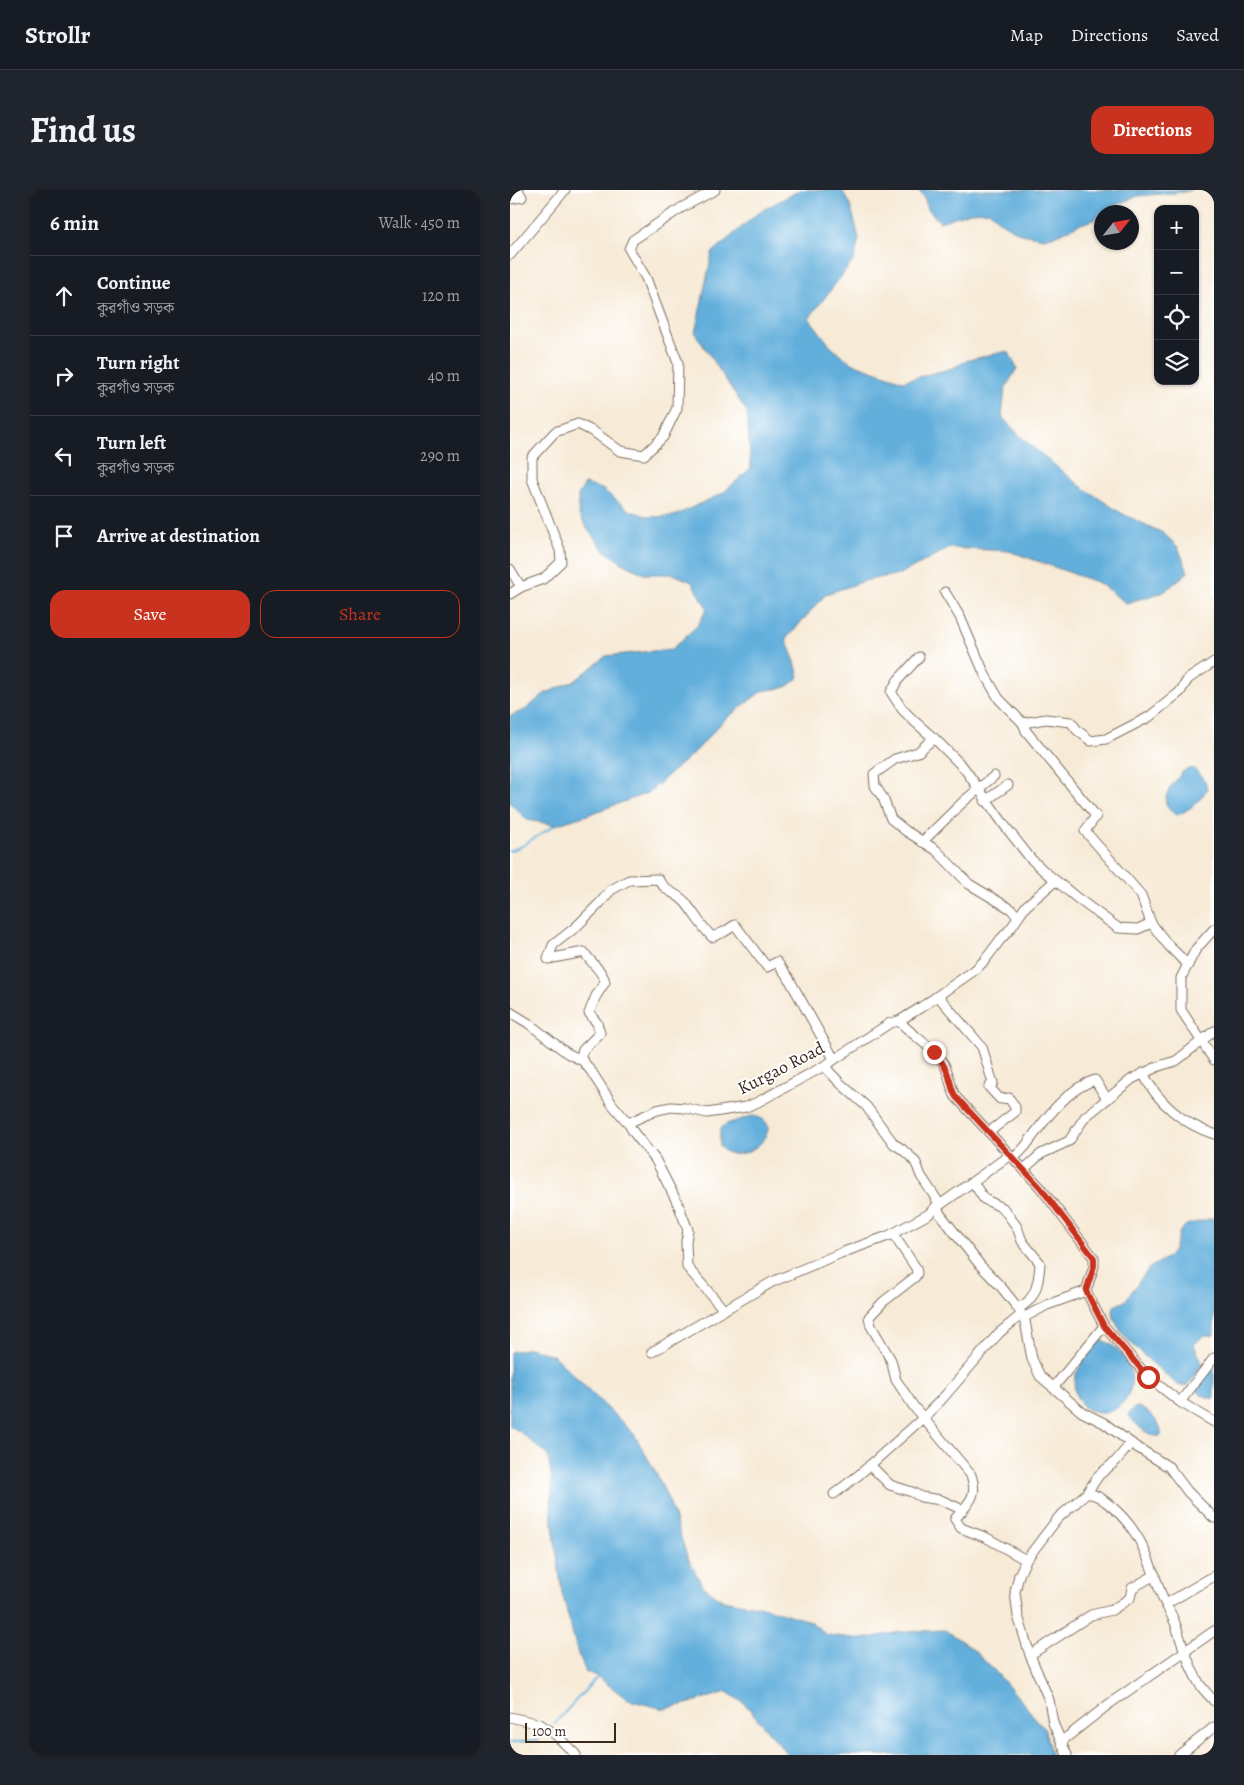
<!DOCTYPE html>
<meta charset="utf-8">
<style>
:root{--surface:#171b24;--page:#20242c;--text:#f1f3f6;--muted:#9ea1a6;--line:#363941;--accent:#c8321e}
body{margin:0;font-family:Alegreya,"Noto Serif Bengali",serif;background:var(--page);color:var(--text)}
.controls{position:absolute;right:15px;top:15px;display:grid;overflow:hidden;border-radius:10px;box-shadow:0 1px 4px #0004}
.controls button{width:45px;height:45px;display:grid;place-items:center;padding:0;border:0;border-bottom:1px solid var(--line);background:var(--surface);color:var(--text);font:25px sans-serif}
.compass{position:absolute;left:584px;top:15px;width:45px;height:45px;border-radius:50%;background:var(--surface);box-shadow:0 1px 4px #0004;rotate:59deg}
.scale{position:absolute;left:15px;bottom:12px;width:91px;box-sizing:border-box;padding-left:5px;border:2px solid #3b2a1e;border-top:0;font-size:14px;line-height:18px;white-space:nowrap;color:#3b2a1e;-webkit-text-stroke:4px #fff;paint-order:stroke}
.stop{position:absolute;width:15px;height:15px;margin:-11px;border:4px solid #c8321e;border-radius:50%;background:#fff}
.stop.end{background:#c8321e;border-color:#fff;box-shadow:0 1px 5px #0008}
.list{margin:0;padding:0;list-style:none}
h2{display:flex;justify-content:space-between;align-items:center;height:65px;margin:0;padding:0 20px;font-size:21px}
h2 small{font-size:16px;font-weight:400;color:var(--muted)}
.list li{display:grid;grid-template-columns:32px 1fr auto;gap:15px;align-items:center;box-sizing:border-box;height:80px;padding:0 20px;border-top:1px solid var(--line)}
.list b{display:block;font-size:19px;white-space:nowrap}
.list p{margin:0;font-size:16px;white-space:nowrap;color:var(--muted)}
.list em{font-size:16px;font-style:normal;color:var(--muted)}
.actions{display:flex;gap:10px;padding:15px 20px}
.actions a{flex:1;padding:11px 0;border:1px solid var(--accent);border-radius:15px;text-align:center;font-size:18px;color:var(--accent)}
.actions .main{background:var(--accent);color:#fff}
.icon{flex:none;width:28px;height:28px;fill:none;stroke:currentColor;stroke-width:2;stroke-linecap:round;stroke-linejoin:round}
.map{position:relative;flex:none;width:704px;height:1565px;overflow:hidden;border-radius:15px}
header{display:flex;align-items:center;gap:30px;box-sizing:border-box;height:70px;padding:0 25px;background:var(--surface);border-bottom:1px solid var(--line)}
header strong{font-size:24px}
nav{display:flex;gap:28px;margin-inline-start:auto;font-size:18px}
.intro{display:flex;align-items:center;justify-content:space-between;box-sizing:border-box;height:120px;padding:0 30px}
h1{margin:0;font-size:35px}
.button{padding:12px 22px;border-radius:15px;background:var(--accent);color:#fff;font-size:18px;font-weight:700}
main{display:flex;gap:30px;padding:0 30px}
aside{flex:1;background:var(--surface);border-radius:15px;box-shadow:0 1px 4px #0004}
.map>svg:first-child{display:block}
.water{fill:#62afdc;stroke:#4e6c7d}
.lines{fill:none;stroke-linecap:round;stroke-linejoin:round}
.stream{stroke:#62afdc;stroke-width:2}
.minor-casing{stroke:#7d6d5e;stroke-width:11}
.minor{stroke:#fff;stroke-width:9}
.route{stroke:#c8321e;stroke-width:6}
.labels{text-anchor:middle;stroke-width:4;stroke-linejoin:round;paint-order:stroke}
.street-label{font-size:18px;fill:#3b2a1e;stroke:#fff}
</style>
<header>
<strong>Strollr</strong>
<nav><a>Map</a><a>Directions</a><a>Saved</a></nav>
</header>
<div class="intro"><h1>Find us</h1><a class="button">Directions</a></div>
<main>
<aside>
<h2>6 min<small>Walk · 450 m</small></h2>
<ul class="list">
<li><svg class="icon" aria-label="ahead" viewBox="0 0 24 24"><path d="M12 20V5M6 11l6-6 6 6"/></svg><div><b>Continue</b><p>কুরগাঁও সড়ক</p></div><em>120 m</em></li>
<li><svg class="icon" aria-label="right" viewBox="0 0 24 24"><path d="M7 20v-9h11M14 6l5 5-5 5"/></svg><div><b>Turn right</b><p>কুরগাঁও সড়ক</p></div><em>40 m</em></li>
<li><svg class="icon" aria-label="left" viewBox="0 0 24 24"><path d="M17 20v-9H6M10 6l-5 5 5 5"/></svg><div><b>Turn left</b><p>কুরগাঁও সড়ক</p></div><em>290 m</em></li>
<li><svg class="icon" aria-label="arrive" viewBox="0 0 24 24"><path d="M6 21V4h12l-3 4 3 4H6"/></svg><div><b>Arrive at destination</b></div></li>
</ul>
<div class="actions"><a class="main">Save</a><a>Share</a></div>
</aside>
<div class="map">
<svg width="704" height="1565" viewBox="0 0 704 1565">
<rect width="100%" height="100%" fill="#fff"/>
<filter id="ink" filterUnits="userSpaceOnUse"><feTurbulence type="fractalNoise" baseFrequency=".02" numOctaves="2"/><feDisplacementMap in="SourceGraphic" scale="10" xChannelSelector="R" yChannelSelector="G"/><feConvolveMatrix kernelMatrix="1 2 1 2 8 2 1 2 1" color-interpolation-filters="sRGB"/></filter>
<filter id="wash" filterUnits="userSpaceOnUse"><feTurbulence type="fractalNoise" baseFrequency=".0096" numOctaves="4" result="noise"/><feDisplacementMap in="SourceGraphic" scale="20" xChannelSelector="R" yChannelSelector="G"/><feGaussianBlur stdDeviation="1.12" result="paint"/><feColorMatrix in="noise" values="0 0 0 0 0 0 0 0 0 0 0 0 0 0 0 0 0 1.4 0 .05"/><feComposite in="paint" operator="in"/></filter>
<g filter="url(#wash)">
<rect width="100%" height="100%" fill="#f7ead6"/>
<g class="water">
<polygon points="290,0 332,0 340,14 349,48 344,70 299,128 322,158 342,173 393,191 443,178 458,170 498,161 507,178 495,199 492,227 514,250 569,295 611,323 653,343 668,357 678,382 654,402 616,413 589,393 499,361 440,358 390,384 358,390 316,404 276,449 285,472 289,487 277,497 252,501 213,531 187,560 138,603 77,625 45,635 17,630 0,613 0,526 15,520 34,504 66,490 96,466 162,459 188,435 197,418 182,392 163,384 134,384 112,373 94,360 78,340 69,325 68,305 75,294 92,299 119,320 139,327 164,326 213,303 241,278 237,222 185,143 202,63 249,22"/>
<polygon points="408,0 682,0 674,2 628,6 594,20 583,30 568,35 549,44 534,48 511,44 489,31 479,21 460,22 430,32 418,19 414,7"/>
<path d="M683 578C690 584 696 590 697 599 690 611 681 619 668 625 648 617 656 601 667 589 669 586 672 582 675 580 678 579 681 579 683 578Z"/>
<path d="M242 926C284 931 233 983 210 957V939L216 934Z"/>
<path d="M704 1028V1145L693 1146 684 1155 692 1172C689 1182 684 1189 676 1196L667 1195C652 1180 604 1145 603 1123 603 1121 604 1118 604 1116L615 1111 639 1078 658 1067 663 1062 670 1041 676 1035Z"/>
<path d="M591 1150C604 1154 616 1165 620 1179 623 1191 622 1201 614 1211 595 1236 559 1219 565 1188 567 1177 583 1157 591 1150Z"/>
<polygon points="20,1158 43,1165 124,1244 144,1279 159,1311 177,1366 192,1395 212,1410 253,1417 300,1431 317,1445 353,1449 389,1442 435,1440 460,1457 484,1480 514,1514 535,1540 541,1565 278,1565 235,1514 217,1502 180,1513 154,1519 118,1510 87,1486 76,1482 68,1464 52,1403 41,1320 42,1291 38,1266 9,1241 0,1236 0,1162"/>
<polygon points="704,1175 704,1209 691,1205 685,1198"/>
<path d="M628 1217C639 1221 653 1235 651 1246 639 1248 626 1235 619 1226L618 1224 624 1218Z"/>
</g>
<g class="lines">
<g class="stream">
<polyline points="0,661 12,656 45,635"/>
<polyline points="45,1533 89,1485"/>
<polyline points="0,1553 27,1550 37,1543"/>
</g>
</g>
</g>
<g filter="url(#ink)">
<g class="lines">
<defs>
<g id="minor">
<polyline points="0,9 12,7 8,0"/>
<polyline points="0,65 55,0"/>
<polyline points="0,379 11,397"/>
<polyline points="435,402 450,427 475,485 489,509 513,533 536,529 561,532 567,540 581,551 596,549 639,527 670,502 678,489 704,472"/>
<polyline points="0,404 11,397 33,389 51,372 50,360 22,289 22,267 45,242 68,234 84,242 110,261 134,265 153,247 167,218 168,173 136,88 119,59 123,50 171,18 205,0"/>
<polyline points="409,467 388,490 381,502 392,519 404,531 428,552 454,578 495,636 521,669 534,681 567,708 608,738 628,739 641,733 658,755 678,775"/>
<polyline points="513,533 516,541 586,626 575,641 631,705 641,733"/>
<polyline points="424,548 408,562 385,569 364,584 365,596 373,608 381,629 396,641 426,660 459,694 501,719 508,727"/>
<polyline points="475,611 498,595"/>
<polyline points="412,652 454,611 484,586"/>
<polyline points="704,739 686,759 671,788 671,820 704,870"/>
<polyline points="428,806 472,857 483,893 479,897 490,909 499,908 505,917 505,922 479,942"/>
<polyline points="0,822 18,833 57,863 73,871 81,881 102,914 118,933 147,920 161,917 175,918 197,923 236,917 248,912 316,875 380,833 389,831 410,818 465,780 475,770 490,750 501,738 516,716 545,691"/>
<path d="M389 831C402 845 420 855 432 871 440 882 439 896 446 907L530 997 584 1068V1076L576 1101 594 1136 638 1187 670 1212 704 1232"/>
<path d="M70 869 73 860 90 843 87 833 79 823 86 806 95 792C93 781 80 772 74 762L38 769 43 755 66 737 89 714 101 700 119 690 148 689C157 704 166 702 175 712 184 723 191 736 202 747L214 742 225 735 257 777 267 772 278 787 324 869"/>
<path d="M633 883C647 912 673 934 704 944"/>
<polyline points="118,933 124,943 145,969 168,1014 178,1040 176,1051 177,1077 214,1120"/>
<polyline points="500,965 427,1017 430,1024 470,1075 492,1098 508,1118 515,1131 522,1169 530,1186 572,1222 594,1233 625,1256 659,1277 678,1302 704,1328"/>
<path d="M504 968C508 963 514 959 517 954 534 931 557 898 585 890L597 909"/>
<polyline points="514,979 531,964 559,951 575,927 622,889 649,876 666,871 704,841"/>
<path d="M463 992 474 1009 493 1018 507 1037 512 1051 530 1073C529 1091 526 1111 508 1118"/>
<path d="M383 1044 406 1078 407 1083 405 1087 373 1112 359 1127 361 1136 381 1170 386 1190 404 1217 461 1285C469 1307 458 1313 445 1329L451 1338 477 1348 516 1370 548 1328 576 1304C583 1303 591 1308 596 1312 631 1338 639 1371 653 1409 657 1417 662 1425 665 1433 672 1453 678 1475 689 1493 693 1500 699 1505 704 1511"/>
<polyline points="513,1128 537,1115 576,1101"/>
<polyline points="142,1162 262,1092 331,1063 378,1046 419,1024 429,1013 411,986 406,973 402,968 392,959 384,954 356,916 330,893 314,876"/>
<polyline points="543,1198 594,1136"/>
<polyline points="670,1212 704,1168"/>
<polyline points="360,1275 380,1295 402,1302 411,1307 431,1310 453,1320"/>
<polyline points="324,1304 350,1284 413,1228 432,1209 489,1143 511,1125"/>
<polyline points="576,1304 589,1285 606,1271 621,1253"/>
<polyline points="516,1370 509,1385 505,1402 508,1426 520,1465 539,1510 543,1533 557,1565"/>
<polyline points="656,1414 704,1386"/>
<polyline points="520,1465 581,1425 602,1420 620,1408 622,1398 645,1385"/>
<polyline points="0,1527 30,1534 45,1544 66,1565"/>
<polyline points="552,1551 599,1514 704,1441"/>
<polyline points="669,1565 704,1537"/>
</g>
</defs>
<use href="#minor" class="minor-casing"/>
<use href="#minor" class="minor"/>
</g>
</g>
<g class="lines" filter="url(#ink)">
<path class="route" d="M424 862C431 870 436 877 439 887 441 894 442 901 446 907L530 997 584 1068V1076L576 1101 594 1136 638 1187"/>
</g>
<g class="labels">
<g class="street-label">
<text transform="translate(271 878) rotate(-27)" y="6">Kurgao Road</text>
</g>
</g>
</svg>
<div class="controls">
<button>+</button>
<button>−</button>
<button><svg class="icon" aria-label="locate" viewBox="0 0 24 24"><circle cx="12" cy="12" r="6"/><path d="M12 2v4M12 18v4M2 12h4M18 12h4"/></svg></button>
<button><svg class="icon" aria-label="layers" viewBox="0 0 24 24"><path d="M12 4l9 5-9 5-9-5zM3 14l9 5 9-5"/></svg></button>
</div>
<svg class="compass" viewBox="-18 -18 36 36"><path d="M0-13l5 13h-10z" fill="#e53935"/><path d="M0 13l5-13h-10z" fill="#9ea1a6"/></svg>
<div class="scale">100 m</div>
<div class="stop" style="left:638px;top:1187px"></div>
<div class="stop end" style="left:424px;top:862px"></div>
</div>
</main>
